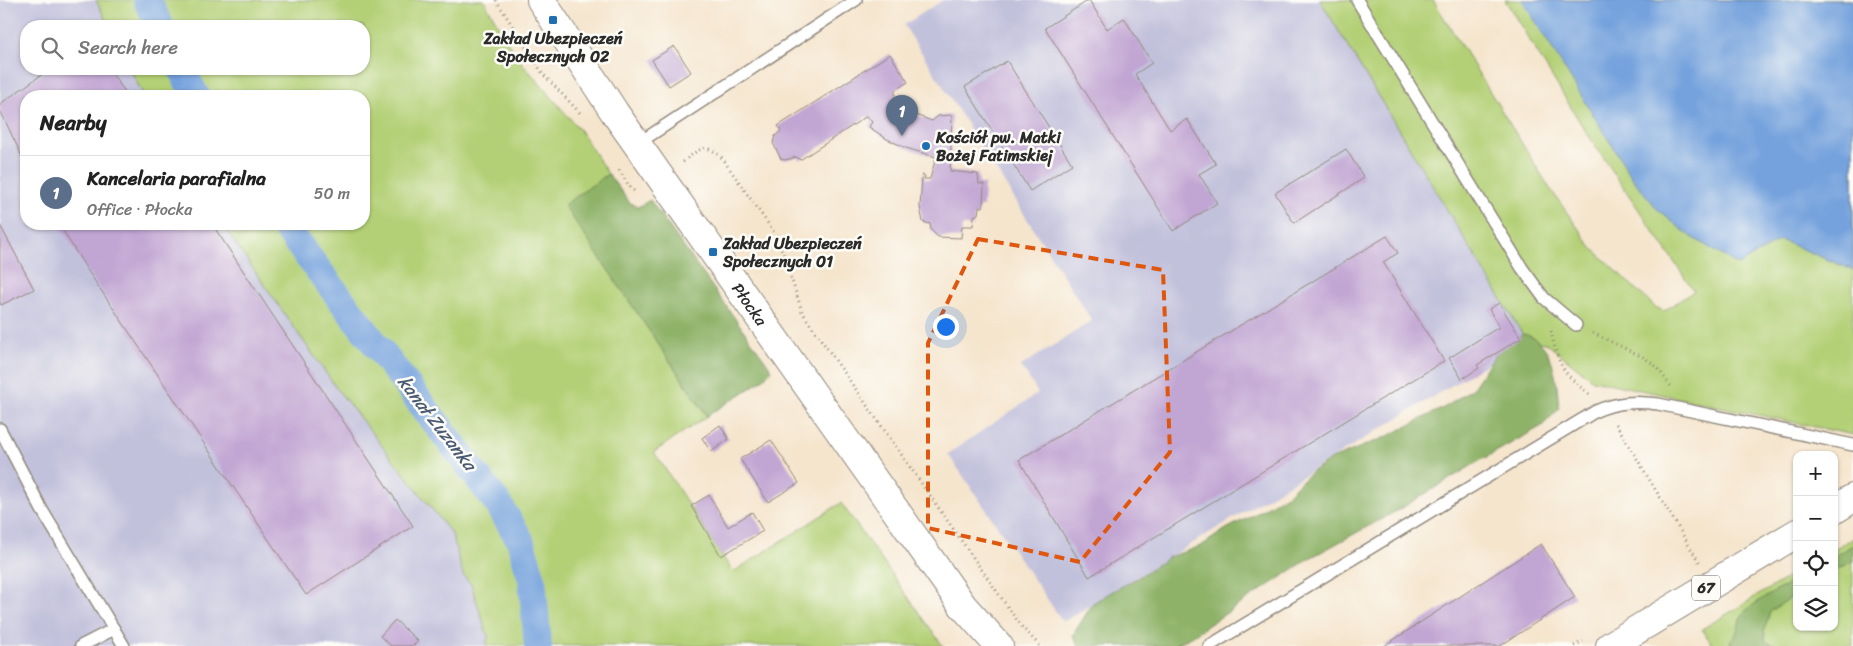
<!DOCTYPE html>
<meta charset="utf-8">
<style>
:root{--surface:#fff;--page:#f2f2f2;--text:#222;--muted:#767676;--line:#e0e0e0;--accent:#0b8043}
body{margin:0;font-family:Sriracha,sans-serif;background:var(--page);color:var(--text)}
.controls{position:absolute;right:15px;bottom:15px;display:grid;overflow:hidden;border-radius:10px;box-shadow:0 1px 4px #0004}
.controls button{width:45px;height:45px;display:grid;place-items:center;padding:0;border:0;border-bottom:1px solid var(--line);background:var(--surface);color:var(--text);font:25px sans-serif}
.you{position:absolute;left:945px;top:326px;width:18px;height:18px;margin:-12px;border:4px solid #fff;border-radius:50%;background:#1a73e8;box-shadow:0 0 0 8px #1a73e833}
.badge{display:grid;place-items:center;width:32px;height:32px;border-radius:50%;background:var(--accent);color:#fff;font-size:16px;font-weight:700}
.pin{position:absolute;translate:-50% -41px;filter:drop-shadow(0 1px 2px #0008)}
.pin::after{content:'';position:absolute;top:26px;width:18px;height:15px;background:inherit;clip-path:polygon(0 0,100% 0,50% 100%)}
.list{margin:0;padding:0;list-style:none}
h2{display:flex;justify-content:space-between;align-items:center;height:65px;margin:0;padding:0 20px;font-size:21px}
h2 small{font-size:16px;font-weight:400;color:var(--muted)}
.list li{display:grid;grid-template-columns:32px 1fr auto;gap:15px;align-items:center;box-sizing:border-box;height:75px;padding:0 20px;border-top:1px solid var(--line)}
.list b{display:block;font-size:19px;white-space:nowrap}
.list p{margin:0;font-size:16px;white-space:nowrap;color:var(--muted)}
.list em{font-size:16px;font-style:normal;color:var(--muted)}
.icon{flex:none;width:28px;height:28px;fill:none;stroke:currentColor;stroke-width:2;stroke-linecap:round;stroke-linejoin:round}
.map{position:relative;flex:none;width:1853px;height:646px;overflow:hidden}
.search{position:absolute;background:var(--surface);box-shadow:0 1px 4px #0004;left:20px;top:20px;width:350px;height:55px;display:flex;align-items:center;gap:12px;box-sizing:border-box;padding:0 18px;border-radius:20px;color:var(--muted);font-size:19px}
.panel{position:absolute;background:var(--surface);box-shadow:0 1px 4px #0004;left:20px;top:90px;width:350px;height:140px;border-radius:20px}
.map>svg:first-child{display:block}
.industrial{fill:#c2c1dc}
.green{fill:#b3d076;stroke:#6f7e50}
.forest{fill:#8eb267;stroke:#5c6e49}
.water{fill:#74a2dd;stroke:#506684}
.lines{fill:none;stroke-linecap:round;stroke-linejoin:round}
.canal{stroke:#74a2dd;stroke-width:28}
.building{fill:#c1a6d3}
.lane-casing{stroke:#90887c;stroke-width:14}
.secondary-casing{stroke:#90887c;stroke-width:30}
.primary-casing{stroke:#90887c;stroke-width:30}
.path{stroke:#90887c;stroke-width:3;stroke-dasharray:1 4;stroke-linecap:butt}
.lane{stroke:#fff;stroke-width:11}
.secondary{stroke:#fff;stroke-width:28}
.primary{stroke:#fff;stroke-width:28}
.marked{fill:none;stroke:#df570e;stroke-width:4;stroke-dasharray:10 6;stroke-linejoin:round}
.poi-dot{fill:#1f6fb2;stroke:#fdfcf7;stroke-width:2}
.labels{text-anchor:middle;stroke-width:5;stroke-linejoin:round;paint-order:stroke}
.shield{fill:#fdfcf7;stroke:#6a6a68;stroke-width:1}
.shield-label{font-size:15px;font-weight:bold;fill:#2b2b2b}
.poi-label{font-size:16px;font-weight:bold;fill:#2b2b2b;stroke:#fdfcf7;text-anchor:start}
.street-label{font-size:16px;fill:#2b2b2b;stroke:#fdfcf7}
.water-label{font-size:18px;font-style:italic;fill:#485b72;stroke:#fdfcf7}
</style>
<div class="map">
<svg width="1853" height="646" viewBox="0 0 1853 646">
<rect width="100%" height="100%" fill="#fdfcf7"/>
<filter id="ink" filterUnits="userSpaceOnUse"><feTurbulence type="fractalNoise" baseFrequency=".02" numOctaves="2"/><feDisplacementMap in="SourceGraphic" scale="10" xChannelSelector="R" yChannelSelector="G"/><feConvolveMatrix kernelMatrix="1 2 1 2 8 2 1 2 1" color-interpolation-filters="sRGB"/></filter>
<filter id="wash" filterUnits="userSpaceOnUse"><feTurbulence type="fractalNoise" baseFrequency=".0096" numOctaves="4" result="noise"/><feDisplacementMap in="SourceGraphic" scale="20" xChannelSelector="R" yChannelSelector="G"/><feGaussianBlur stdDeviation="1.12" result="paint"/><feColorMatrix in="noise" values="0 0 0 0 0 0 0 0 0 0 0 0 0 0 0 0 0 1.4 0 .05"/><feComposite in="paint" operator="in"/></filter>
<g filter="url(#wash)">
<rect width="100%" height="100%" fill="#f5e5cd"/>
<g class="industrial">
<polygon points="0,0 96,0 109,26 26,26 26,69 130,69 144,96 26,96 26,224 222,224 337,389 452,534 463,575 471,584 488,637 486,646 0,646"/>
<polygon points="943,0 1320,0 1526,340 1063,622 948,454 1038,393 1021,366 1092,321 904,25"/>
</g>
<g class="green">
<polygon points="96,0 484,0 515,55 579,129 608,174 565,205 707,416 654,452 733,572 841,503 943,646 486,646 488,637 471,584 463,575 452,534 337,389 222,224 364,224 364,96 144,96 130,69 364,69 364,26 109,26"/>
<polygon points="1320,0 1433,0 1549,187 1592,248 1655,307 1664,311 1694,291 1586,132 1505,0 1853,0 1853,435 1593,380 1546,343 1526,340"/>
<polygon points="1853,538 1853,646 1713,646 1702,629 1797,572 1797,627 1834,627 1834,549"/>
</g>
<g class="forest">
<polygon points="608,174 630,203 638,207 650,200 772,370 761,381 707,416 564,205"/>
<path d="M1523 334C1555 340 1557 383 1559 409L1542 426 1476 463 1400 509 1310 558 1187 639 1172 646H1078L1073 635 1093 603 1113 591 1137 578 1169 557 1201 546 1226 529 1257 513 1288 494 1310 473 1332 459 1388 436 1445 407 1473 388 1498 350Z"/>
<polygon points="1853,545 1853,561 1834,571 1834,556"/>
<path d="M1797 579V593L1770 612 1764 630 1766 642 1778 646H1732L1730 642C1741 631 1736 624 1743 614 1750 604 1785 586 1797 579Z"/>
</g>
<polygon class="water" points="1522,0 1853,0 1853,270 1780,240 1738,265 1687,234 1657,209 1633,179"/>
<g class="lines">
<g class="canal">
<polyline points="147,0 160,26"/>
<polyline points="181,69 196,96"/>
<polyline points="283,224 499,505 520,540 532,579 538,646"/>
</g>
</g>
<g id="blocks">
<g class="building">
<polygon points="1089,0 1107,29 1124,18 1152,63 1135,74 1153,103 1170,130 1187,119 1216,164 1199,174 1217,203 1173,231 1045,28"/>
<polygon points="674,46 691,72 669,86 652,60"/>
<polygon points="890,54 908,82 895,90 895,98 890,101 910,113 932,121 938,116 950,115 952,117 950,171 978,174 979,184 984,184 983,207 979,207 978,214 974,216 973,226 962,226 961,238 938,237 931,230 930,224 923,222 920,207 922,178 922,175 925,176 924,179 930,179 936,157 906,148 887,139 869,127 872,122 867,116 800,160 797,157 785,160 781,159 773,143 775,136 781,131 778,126"/>
<polygon points="1007,61 1072,164 1030,191 965,87"/>
<polygon points="50,69 109,69 128,96 26,96 26,165 0,110 0,104"/>
<polygon points="1346,149 1364,178 1294,223 1275,193"/>
<polygon points="59,224 212,224 413,526 306,595 84,265"/>
<polygon points="0,225 34,289 1,305 0,303"/>
<polygon points="1387,236 1398,253 1383,262 1444,361 1089,577 1019,460"/>
<polygon points="1499,303 1521,338 1477,365 1479,368 1462,379 1449,358 1499,327 1489,309"/>
<polygon points="720,425 729,439 711,452 702,438"/>
<polygon points="771,440 799,483 768,502 740,459"/>
<polygon points="709,495 728,527 752,512 763,531 721,556 691,506"/>
<polygon points="1541,544 1575,597 1500,646 1384,646"/>
<polygon points="395,620 418,641 413,646 391,646 380,636"/>
</g>
</g>
</g>
<g filter="url(#ink)">
<use href="#blocks" fill-opacity="0" stroke="#90887c" stroke-width="1"/>
<g class="lines">
<defs>
<g id="lane">
<polyline points="1357,0 1522,268 1544,298 1576,325"/>
<polyline points="637,144 856,0"/>
<polyline points="0,429 42,510 124,646"/>
<polyline points="81,646 114,629"/>
<path d="M1209 646 1596 411C1617 402 1635 401 1658 404L1853 445"/>
</g>
<g id="secondary">
<path id="s1" d="M541 0 615 113 963 606 999 646"/>
</g>
<g id="primary">
<polyline points="1834,510 1853,498"/>
<polyline points="1610,646 1797,533"/>
</g>
</defs>
<use href="#lane" class="lane-casing"/>
<use href="#secondary" class="secondary-casing"/>
<use href="#primary" class="primary-casing"/>
<g class="path">
<polyline points="496,0 543,74 580,113"/>
<path d="M683 162C698 150 705 141 722 158L778 238 802 311 806 318 1021 626 1040 646"/>
<polyline points="619,170 631,189 636,192"/>
<path d="M1551 331C1558 364 1562 373 1589 394"/>
<polyline points="1593,333 1645,358 1657,367 1672,388"/>
<polyline points="1616,424 1699,562"/>
<polyline points="1574,646 1583,641"/>
</g>
<use href="#lane" class="lane"/>
<use href="#secondary" class="secondary"/>
<use href="#primary" class="primary"/>
</g>
</g>
<path class="marked" d="M978 239 1163 270 1170 452 1080 562 928 528V343Z"/>
<g class="poi-dot">
<rect x="548" y="15" width="10" height="10" rx="2.5"/>
<circle cx="926" cy="146" r="5"/>
<rect x="708" y="247" width="10" height="10" rx="2.5"/>
</g>
<g class="labels">
<rect class="shield" x="1692" y="575.5" width="28" height="25" rx="4"/>
<g class="shield-label">
<text x="1706" y="593">67</text>
</g>
<g class="poi-label">
<text x="553" y="44" text-anchor="middle">Zakład Ubezpieczeń<tspan x="553" dy="18">Społecznych 02</tspan></text>
<text x="936" y="143">Kościół pw. Matki<tspan x="936" dy="18">Bożej Fatimskiej</tspan></text>
<text x="723" y="249">Zakład Ubezpieczeń<tspan x="723" dy="18">Społecznych 01</tspan></text>
</g>
<g class="street-label">
<text dy="6" stroke="none"><textPath href="#s1" startOffset="369">Płocka</textPath></text>
</g>
<g class="water-label">
<text transform="translate(437 423) rotate(52)" y="6">kanał Zuzanka</text>
</g>
</g>
</svg>
<div class="controls">
<button>+</button>
<button>−</button>
<button><svg class="icon" aria-label="locate" viewBox="0 0 24 24"><circle cx="12" cy="12" r="6"/><path d="M12 2v4M12 18v4M2 12h4M18 12h4"/></svg></button>
<button><svg class="icon" aria-label="layers" viewBox="0 0 24 24"><path d="M12 4l9 5-9 5-9-5zM3 14l9 5 9-5"/></svg></button>
</div>
<div class="you"></div>
<div class="pin badge" style="left:902px;top:136px;background:#5c6f8a">1</div>
<div class="search"><svg class="icon" aria-label="search" viewBox="0 0 24 24"><circle cx="10" cy="10" r="6"/><path d="M15 15l6 6"/></svg>Search here</div>
<section class="panel">
<h2>Nearby<small></small></h2>
<ul class="list">
<li><span class="badge" style="background:#5c6f8a">1</span><div><b>Kancelaria parafialna</b><p>Office · Płocka</p></div><em>50 m</em></li>
</ul>
</section>
</div>
